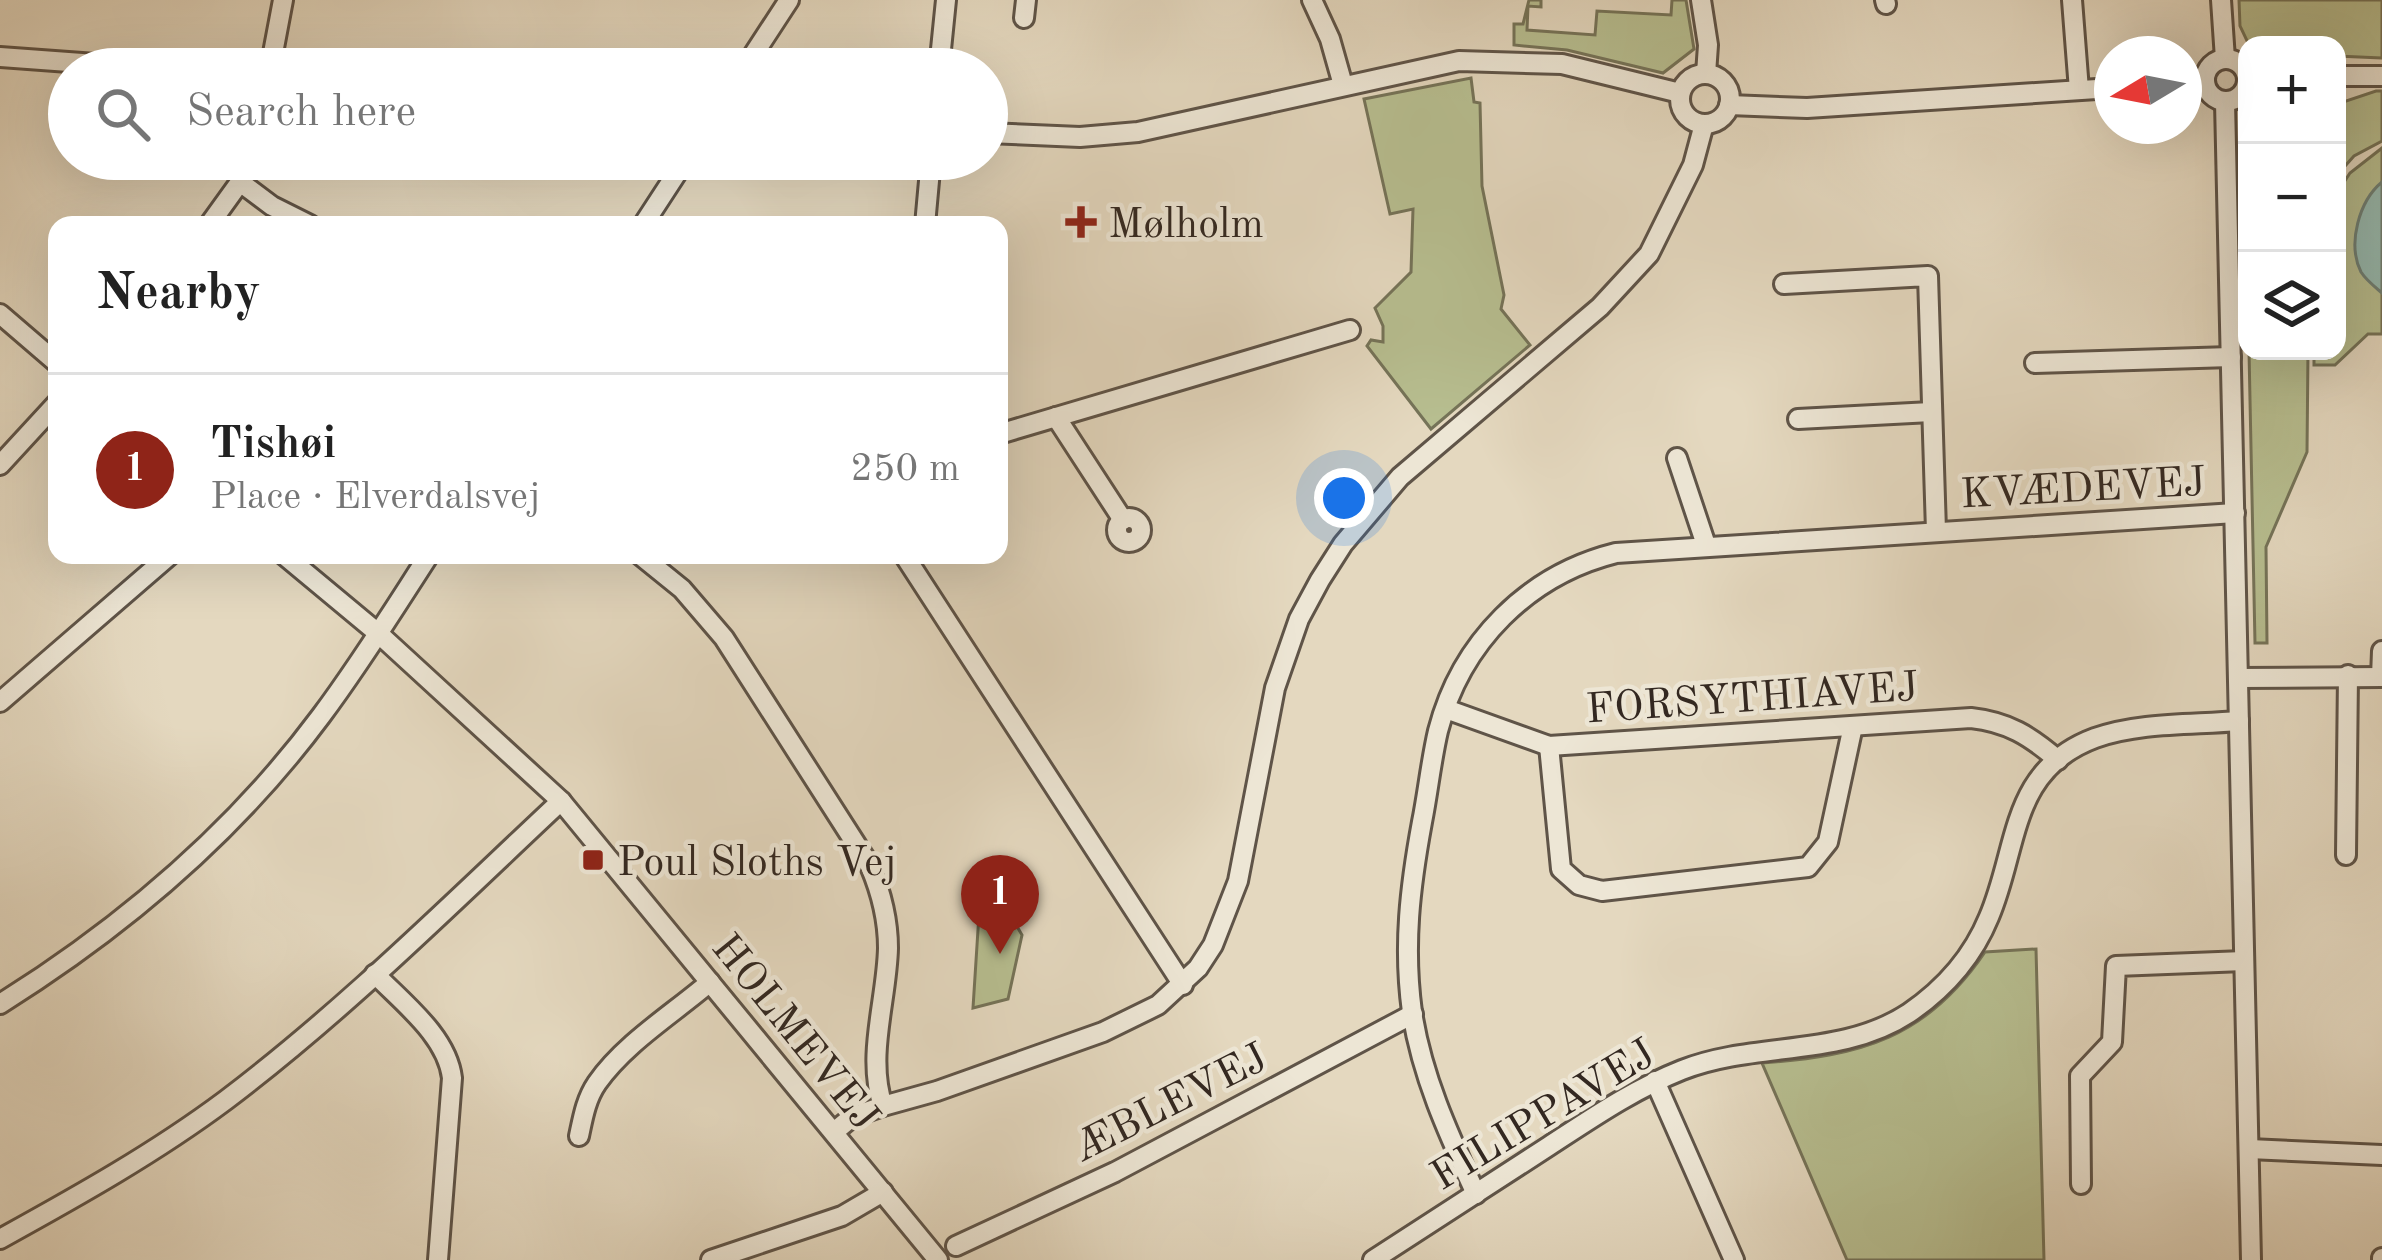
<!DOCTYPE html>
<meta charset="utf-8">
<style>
:root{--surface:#fff;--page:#f6f6f6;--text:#222;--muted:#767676;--line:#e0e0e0;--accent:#8f2418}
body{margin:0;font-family:"Old Standard TT",serif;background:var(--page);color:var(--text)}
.controls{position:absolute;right:36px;top:36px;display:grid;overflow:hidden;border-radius:24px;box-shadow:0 12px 48px #0002}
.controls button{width:108px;height:108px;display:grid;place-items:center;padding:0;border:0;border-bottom:3px solid var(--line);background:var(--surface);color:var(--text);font:60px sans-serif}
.compass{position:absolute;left:2094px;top:36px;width:108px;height:108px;border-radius:50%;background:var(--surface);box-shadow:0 12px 48px #0002;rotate:260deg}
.you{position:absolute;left:1344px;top:498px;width:42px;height:42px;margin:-30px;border:9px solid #fff;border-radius:50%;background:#1a73e8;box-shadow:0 0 0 18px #1a73e833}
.badge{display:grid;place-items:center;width:78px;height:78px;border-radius:50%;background:var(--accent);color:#fff;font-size:39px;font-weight:700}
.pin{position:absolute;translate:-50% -99px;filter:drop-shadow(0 3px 6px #0008)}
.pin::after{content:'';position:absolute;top:63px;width:42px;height:36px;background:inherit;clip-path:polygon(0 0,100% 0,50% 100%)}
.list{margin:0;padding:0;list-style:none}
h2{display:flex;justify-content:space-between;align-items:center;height:156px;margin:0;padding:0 48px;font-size:51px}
h2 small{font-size:39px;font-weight:400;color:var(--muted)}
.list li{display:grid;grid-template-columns:78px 1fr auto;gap:36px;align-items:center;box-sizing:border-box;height:192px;padding:0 48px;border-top:3px solid var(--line)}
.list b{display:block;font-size:45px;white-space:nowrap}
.list p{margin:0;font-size:39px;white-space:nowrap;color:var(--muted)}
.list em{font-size:39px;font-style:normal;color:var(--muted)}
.icon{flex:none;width:66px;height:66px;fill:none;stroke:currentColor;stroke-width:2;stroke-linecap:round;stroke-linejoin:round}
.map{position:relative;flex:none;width:2382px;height:1260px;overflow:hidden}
.search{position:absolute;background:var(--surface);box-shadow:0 12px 48px #0002;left:48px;top:48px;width:960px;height:132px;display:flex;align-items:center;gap:30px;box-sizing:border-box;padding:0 42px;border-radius:66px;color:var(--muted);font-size:45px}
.panel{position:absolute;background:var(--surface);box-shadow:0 12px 48px #0002;left:48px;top:216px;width:960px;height:348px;border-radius:24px}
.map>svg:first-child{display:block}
.green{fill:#b7be90;stroke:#757358;stroke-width:3}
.water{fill:#95bab1;stroke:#6e8077;stroke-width:3}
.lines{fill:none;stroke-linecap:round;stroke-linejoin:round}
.minor-casing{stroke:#5f5448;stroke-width:24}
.minor{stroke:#ede6d5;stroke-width:18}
.poi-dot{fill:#8f2418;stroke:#ede6d5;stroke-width:4.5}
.labels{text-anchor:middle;stroke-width:9;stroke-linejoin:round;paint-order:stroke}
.poi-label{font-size:42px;fill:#332821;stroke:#ede6d5;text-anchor:start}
.street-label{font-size:42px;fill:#332821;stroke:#ede6d5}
</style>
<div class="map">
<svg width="2382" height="1260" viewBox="0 0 2382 1260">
<rect width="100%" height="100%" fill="#e4d8bf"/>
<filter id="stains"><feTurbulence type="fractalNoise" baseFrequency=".00167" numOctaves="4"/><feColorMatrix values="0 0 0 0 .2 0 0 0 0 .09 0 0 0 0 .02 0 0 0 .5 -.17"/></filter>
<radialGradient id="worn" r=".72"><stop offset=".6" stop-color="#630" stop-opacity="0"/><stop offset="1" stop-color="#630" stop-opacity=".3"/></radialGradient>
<g class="green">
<polygon points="1529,0 1541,0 1541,7 1528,6 1527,30 1595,35 1597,11 1671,15 1672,0 1686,0 1694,49 1663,73 1567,50 1514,45 1514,24 1523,24"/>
<polygon points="2239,0 2382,0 2382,58 2337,56 2337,45 2249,45 2240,26"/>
<polygon points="1471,78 1474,102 1480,103 1482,186 1504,295 1501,309 1530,345 1431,429 1367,346 1371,340 1383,342 1383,326 1375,308 1411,272 1413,209 1390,214 1364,99"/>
<polygon points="2376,91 2382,91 2382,141 2354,156 2337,175 2337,104"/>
<polygon points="2382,148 2382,334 2368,334 2335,365 2314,365 2314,351 2337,351 2337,193 2350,173"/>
<polygon points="2249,351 2308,351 2307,452 2266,547 2267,643 2255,643"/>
<polygon points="982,867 1022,935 1008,999 973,1008"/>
<path d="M2036 949 2044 1260H1847L1762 1063C1861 1056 1927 1038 1985 952Z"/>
</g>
<path class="water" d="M2382 182V293C2375 287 2366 280 2361 272 2347 244 2359 201 2382 182Z"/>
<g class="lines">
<defs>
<g id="minor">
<polyline points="1312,0 1330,39 1343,85"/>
<polyline points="1701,0 1708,45 1706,74"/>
<polyline points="1885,0 1886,4"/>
<polyline points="2072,0 2079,90"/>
<polyline points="2221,0 2225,59"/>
<polyline points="1024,18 1026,0"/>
<polyline points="0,57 164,69"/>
<circle cx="2226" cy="80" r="21"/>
<polyline points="270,69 283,0"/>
<polyline points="744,69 789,0"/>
<polyline points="939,69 946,0"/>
<circle cx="1705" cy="99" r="25"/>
<polyline points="2337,76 2382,76"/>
<polyline points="2225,102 2251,1260"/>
<polyline points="1729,105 1807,108 2112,88"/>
<polyline points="987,133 1080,137 1138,132 1459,61 1562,64 1680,93"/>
<polyline points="240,182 272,206 310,225"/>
<polyline points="209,225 240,182 249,159"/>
<polyline points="643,225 686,159"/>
<polyline points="925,225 931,159"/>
<polyline points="1784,284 1928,276 1936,531"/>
<polyline points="0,314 57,363"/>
<polyline points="2035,363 2231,357"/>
<polyline points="1056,417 1123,520"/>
<polyline points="1798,419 1931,412"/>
<polyline points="999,434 1350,330"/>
<polyline points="1677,458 1706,545"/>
<polyline points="0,465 57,403"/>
<circle cx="1129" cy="530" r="12"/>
<polyline points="284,555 379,634 561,801 938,1260"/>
<path d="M640 555 682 589 724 638 870 866C881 892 888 919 888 948 887 999 866 1056 883 1106"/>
<polyline points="904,555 1183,985"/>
<polyline points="2381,677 2382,651"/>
<polyline points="2238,678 2382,677"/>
<polyline points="0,702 170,555"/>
<path d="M1446 709 1549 746 1971 718C2008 722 2030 736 2058 760"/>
<polyline points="1549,746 1561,869 1579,885 1602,891 1808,867 1828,842 1853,726"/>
<polyline points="2346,855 2348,675"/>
<path d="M375 974C403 1003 447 1036 452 1078L438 1260"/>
<path d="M0 1004C123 927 234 833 321 716 360 664 394 609 429 555"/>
<polyline points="1655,1081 1734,1260"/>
<polyline points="834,1132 852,1117 883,1106 937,1091 1103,1032 1158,1005 1198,968 1213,945 1238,881 1275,688 1299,619 1320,580 1343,544 1400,477 1600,307 1649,254 1693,165 1704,124"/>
<path d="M579 1136C583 1117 586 1099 597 1083 625 1043 674 1013 710 982"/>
<polyline points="2249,1149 2382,1155"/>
<polyline points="2081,1184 2080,1076 2112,1042 2116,966 2244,961"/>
<path d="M1476 1194C1449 1135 1422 1077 1412 1012 1403 946 1410 887 1422 822 1428 792 1431 761 1438 731 1461 642 1528 575 1616 553L2235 513"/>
<path d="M0 1239C78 1196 155 1153 226 1100 345 1010 452 903 561 801"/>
<polyline points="956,1246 1115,1172 1413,1014"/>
<polyline points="711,1260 842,1216 883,1192"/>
<path d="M1373 1260C1432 1222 1490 1184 1549 1146 1592 1118 1634 1089 1682 1070 1756 1041 1841 1058 1909 1013 1944 989 1973 956 1989 917 2019 847 2009 770 2095 738 2140 722 2193 725 2239 721"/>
<polyline points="2382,1260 2382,1258"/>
</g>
</defs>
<use href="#minor" class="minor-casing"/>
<use href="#minor" class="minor"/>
</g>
<g class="poi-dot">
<path d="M1075 204h12v12h12v12h-12v12h-12v-12h-12v-12h12z"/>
<rect x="581" y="848" width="24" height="24" rx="6"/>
</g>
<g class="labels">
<g class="poi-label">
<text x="1108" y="237">Mølholm</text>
<text x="617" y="875">Poul Sloths Vej</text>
</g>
<g class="street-label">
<text transform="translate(2083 486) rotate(-3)" y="15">KVÆDEVEJ</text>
<text transform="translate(1752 696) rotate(-4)" y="15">FORSYTHIAVEJ</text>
<text transform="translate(797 1031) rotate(51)" y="15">HOLMEVEJ</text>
<text transform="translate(1169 1101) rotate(-27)" y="15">ÆBLEVEJ</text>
<text transform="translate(1542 1113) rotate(-31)" y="15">FILIPPAVEJ</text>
</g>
</g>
<rect width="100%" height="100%" filter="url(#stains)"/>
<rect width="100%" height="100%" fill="url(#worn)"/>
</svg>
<div class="controls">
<button>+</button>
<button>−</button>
<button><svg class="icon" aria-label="layers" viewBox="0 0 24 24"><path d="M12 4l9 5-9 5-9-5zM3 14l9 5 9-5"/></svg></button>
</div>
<svg class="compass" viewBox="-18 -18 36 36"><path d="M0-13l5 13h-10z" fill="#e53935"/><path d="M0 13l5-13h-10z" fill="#767676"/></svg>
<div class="you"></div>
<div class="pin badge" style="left:1000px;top:954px">1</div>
<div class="search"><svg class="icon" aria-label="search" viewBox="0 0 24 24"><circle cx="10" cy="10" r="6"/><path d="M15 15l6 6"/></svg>Search here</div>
<section class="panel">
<h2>Nearby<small></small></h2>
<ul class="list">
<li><span class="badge">1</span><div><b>Tishøi</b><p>Place · Elverdalsvej</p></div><em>250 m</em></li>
</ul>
</section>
</div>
